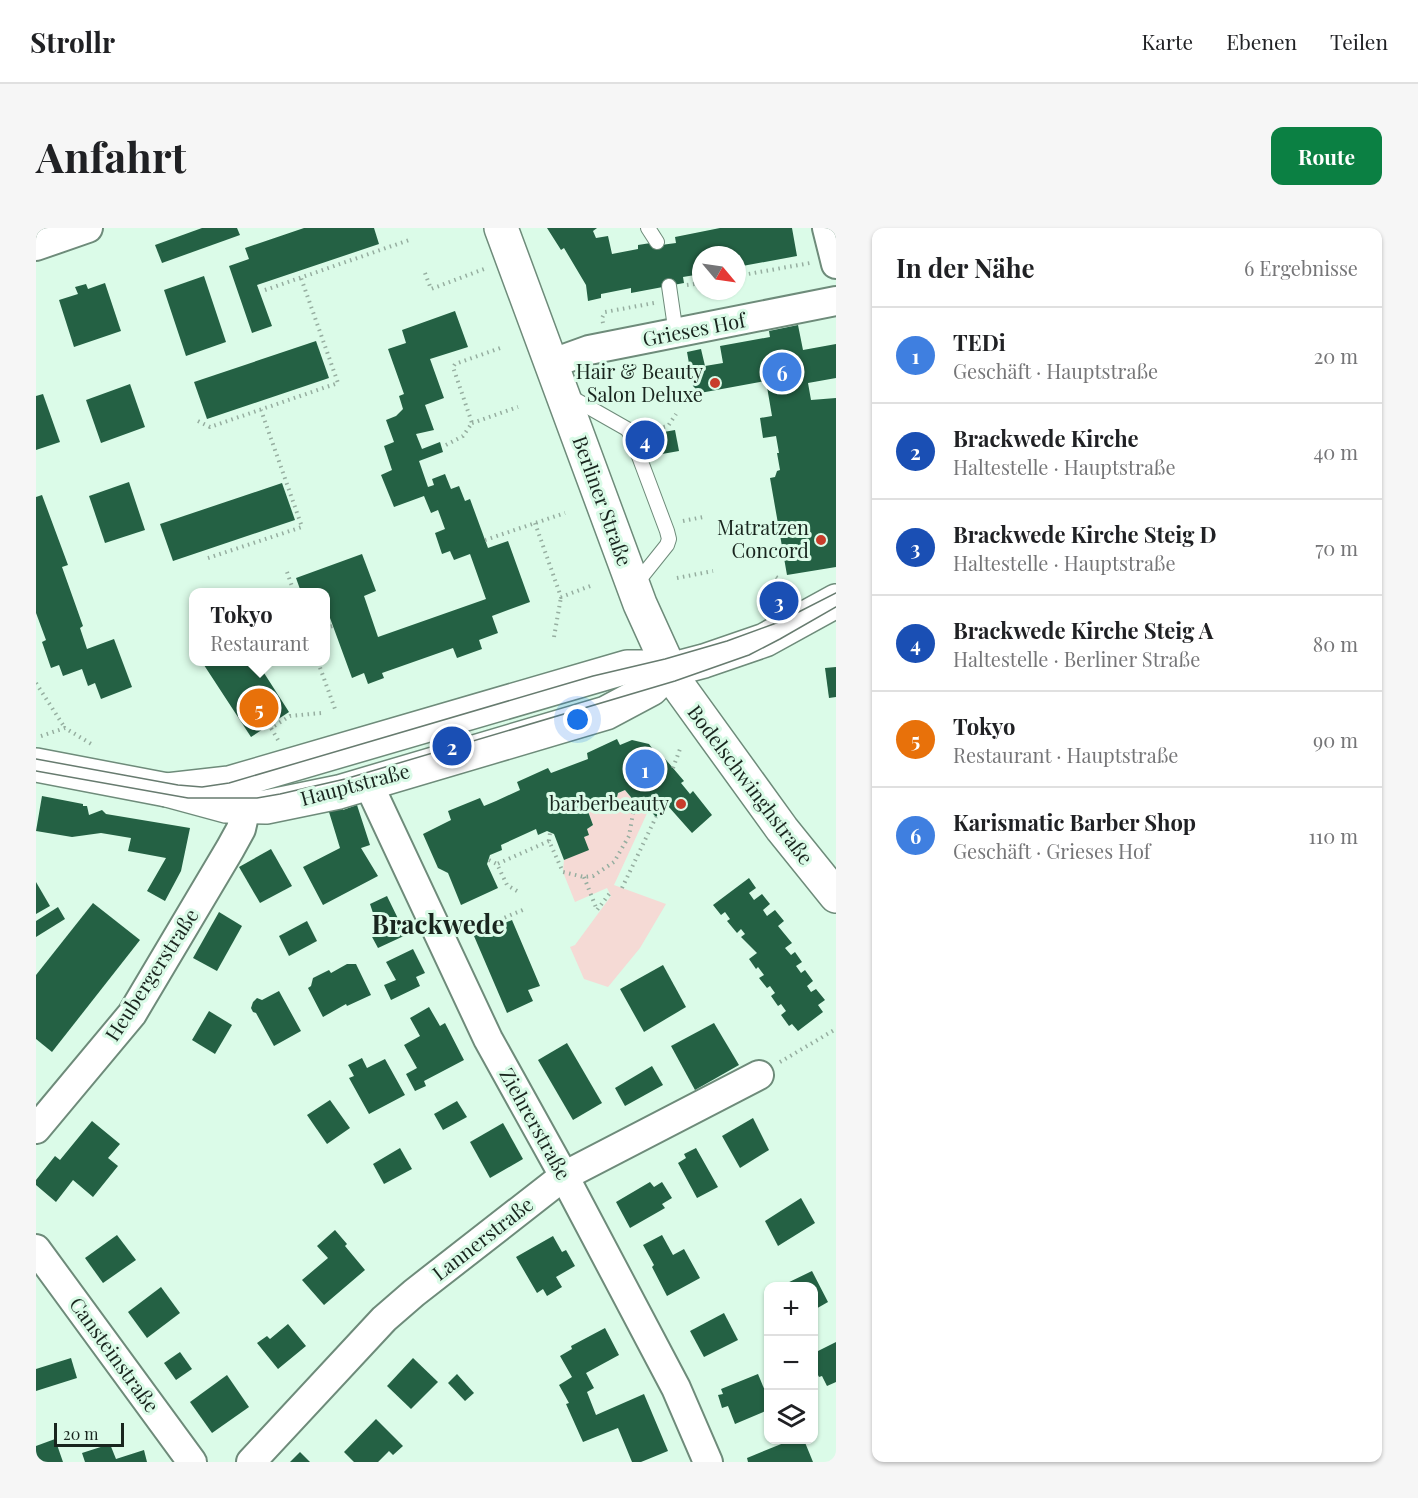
<!DOCTYPE html>
<html lang="de">
<meta charset="utf-8">
<style>
:root{--surface:#fff;--page:#f6f6f6;--text:#202124;--muted:#757577;--line:#e0e0e0;--accent:#0b8043}
body{margin:0;font-family:"Playfair Display",serif;background:var(--page);color:var(--text)}
.controls{position:absolute;right:18px;bottom:18px;display:grid;overflow:hidden;border-radius:12px;box-shadow:0 2px 4px #0004}
.controls button{width:54px;height:54px;display:grid;place-items:center;padding:0;border:0;border-bottom:2px solid var(--line);background:var(--surface);color:var(--text);font:30px sans-serif}
.compass{position:absolute;left:656px;top:18px;width:54px;height:54px;border-radius:50%;background:var(--surface);box-shadow:0 2px 4px #0004;rotate:119deg}
.scale{position:absolute;left:18px;bottom:15px;width:70px;box-sizing:border-box;padding-left:6px;border:3px solid #19251e;border-top:0;font-size:16px;line-height:21px;white-space:nowrap;color:#19251e;-webkit-text-stroke:4px #dbfbe8;paint-order:stroke}
.you{position:absolute;left:542px;top:492px;width:21px;height:21px;margin:-15px;border:4px solid #fff;border-radius:50%;background:#1a73e8;box-shadow:0 0 0 9px #1a73e833}
.badge{display:grid;place-items:center;width:39px;height:39px;border-radius:50%;background:var(--accent);color:#fff;font-size:20px;font-weight:700}
.pin{position:absolute;translate:-50% -50%;border:3px solid #fff;box-shadow:0 2px 6px #0006}
.popup{position:absolute;left:153px;top:360px;width:141px;height:78px;box-sizing:border-box;display:grid;place-content:center;border-radius:12px;background:var(--surface);filter:drop-shadow(0 2px 4px #0005);font-size:20px;white-space:nowrap;color:var(--muted)}
.popup b{font-size:22px;color:var(--text)}
.popup::after{content:'';position:absolute;left:50%;top:100%;margin-left:-12px;border:12px solid transparent;border-top-color:var(--surface)}
.list{margin:0;padding:0;list-style:none}
h2{display:flex;justify-content:space-between;align-items:center;height:78px;margin:0;padding:0 24px;font-size:26px}
h2 small{font-size:20px;font-weight:400;color:var(--muted)}
.list li{display:grid;grid-template-columns:39px 1fr auto;gap:18px;align-items:center;box-sizing:border-box;height:96px;padding:0 24px;border-top:2px solid var(--line)}
.list b{display:block;font-size:22px;white-space:nowrap}
.list p{margin:0;font-size:20px;white-space:nowrap;color:var(--muted)}
.list em{font-size:20px;font-style:normal;color:var(--muted)}
.icon{flex:none;width:33px;height:33px;fill:none;stroke:currentColor;stroke-width:2;stroke-linecap:round;stroke-linejoin:round}
.map{position:relative;flex:none;width:800px;height:1234px;overflow:hidden;border-radius:12px}
header{display:flex;align-items:center;gap:36px;box-sizing:border-box;height:84px;padding:0 30px;background:var(--surface);border-bottom:2px solid var(--line)}
header strong{font-size:28px}
nav{display:flex;gap:33px;margin-inline-start:auto;font-size:21px}
.intro{display:flex;align-items:center;justify-content:space-between;box-sizing:border-box;height:144px;padding:0 36px}
h1{margin:0;font-size:42px}
.button{padding:15px 27px;border-radius:12px;background:var(--accent);color:#fff;font-size:21px;font-weight:700}
main{display:flex;gap:36px;padding:0 36px}
aside{flex:1;background:var(--surface);border-radius:12px;box-shadow:0 2px 4px #0004}
.map>svg:first-child{display:block}
.green{fill:#f5dad5}
.building{fill:#246144}
.lines{fill:none;stroke-linecap:round;stroke-linejoin:round}
.service-casing{stroke:#6e8b7a;stroke-width:16}
.minor-casing{stroke:#6e8b7a;stroke-width:32}
.tertiary-casing{stroke:#6e8b7a;stroke-width:36}
.path{stroke:#96aea0;stroke-width:4;stroke-dasharray:1.5 4.5;stroke-linecap:butt}
.service{stroke:#fff;stroke-width:14}
.minor{stroke:#fff;stroke-width:28}
.tertiary{stroke:#fff;stroke-width:33}
.tram{stroke:#677b6f;stroke-width:1.5}
.poi-dot{fill:#c83c2b;stroke:#dbfbe8;stroke-width:2}
.labels{text-anchor:middle;stroke-width:6;stroke-linejoin:round;paint-order:stroke}
.street-label{font-size:20px;fill:#19251e;stroke:#dbfbe8}
.poi-label{font-size:20px;fill:#19251e;stroke:#dbfbe8;text-anchor:end}
.district-label{font-size:26px;font-weight:bold;fill:#19251e;stroke:#dbfbe8}
</style>
<header>
<strong>Strollr</strong>
<nav><a>Karte</a><a>Ebenen</a><a>Teilen</a></nav>
</header>
<div class="intro"><h1>Anfahrt</h1><a class="button">Route</a></div>
<main>
<div class="map">
<svg width="800" height="1234" viewBox="0 0 800 1234">
<rect width="100%" height="100%" fill="#dbfbe8"/>
<polygon class="green" points="589,562 598,574 603,571 613,581 578,657 630,676 604,720 572,759 548,751 534,719 539,717 575,668 571,660 539,674 527,644 528,632 548,609 552,607 551,601 557,597 550,578 581,569 582,565"/>
<g class="building">
<polygon points="166,0 201,0 204,7 126,35 119,17"/>
<polygon points="268,0 338,0 343,16 221,57 236,98 216,105 193,38 213,31 209,20"/>
<polygon points="511,0 561,0 557,3 560,10 572,8 576,26 602,21 602,17 621,14 625,17 640,15 639,9 684,0 756,0 761,28 701,39 701,27 665,27 665,46 647,49 648,55 595,65 595,60 565,66 565,70 552,73 550,57 528,20 525,22"/>
<polygon points="168,48 190,114 150,128 128,62"/>
<polygon points="69,55 85,103 38,119 23,72 42,66 39,59 50,56 52,61"/>
<polygon points="419,83 432,119 394,131 408,170 389,177 398,202 380,206 386,221 404,214 407,224 383,233 392,259 398,257 396,251 409,246 415,261 423,258 429,273 434,271 452,320 472,313 494,374 456,388 462,405 443,412 446,421 421,430 417,420 346,445 348,450 332,456 328,445 316,450 294,390 289,392 289,364 265,364 260,350 326,326 340,363 328,368 342,409 450,371 434,326 418,332 414,323 406,326 399,305 409,301 402,282 395,285 388,268 358,279 345,247 356,242 348,218 358,214 350,192 360,188 367,181 363,168 368,166 352,121 370,115 366,102"/>
<polygon points="762,97 767,122 800,116 800,150 772,155 775,172 800,170 800,339 751,347 734,250 739,249 741,243 744,242 741,225 743,225 740,208 727,210 724,190 736,188 730,153 664,165 657,158 651,124 665,121 669,138 687,135 684,118 734,109 733,103"/>
<polygon points="280,113 293,150 171,191 158,154"/>
<polygon points="94,156 109,199 65,215 50,172"/>
<polygon points="7,166 24,214 0,222 0,168"/>
<polygon points="639,202 643,223 626,226 622,205"/>
<polygon points="93,254 109,302 69,315 53,268"/>
<polygon points="246,255 259,292 137,333 124,296"/>
<polygon points="6,267 32,337 26,339 47,398 44,400 51,421 78,411 96,459 65,471 59,455 52,458 46,441 27,448 23,437 15,440 6,414 10,412 0,385 0,269"/>
<polygon points="166,434 192,435 221,434 253,484 215,509"/>
<polygon points="800,439 800,469 793,470 789,440"/>
<polygon points="581,511 584,517 596,512 613,516 622,528 625,526 648,553 645,555 654,566 657,563 676,587 656,605 632,578 620,589 603,571 599,574 589,562 582,565 581,569 560,579 554,576 550,578 557,597 551,601 553,607 548,609 553,622 528,632 518,606 511,603 502,607 500,601 465,617 466,622 454,627 451,636 462,660 425,677 412,645 402,640 387,606 415,592 412,583 444,570 448,578 460,573 484,562 481,554 512,540 515,545 552,531 551,525"/>
<polygon points="6,568 47,576 47,578 51,578 53,587 66,582 70,586 154,600 145,643 129,673 111,663 130,630 92,623 95,610 65,605 36,609 0,603"/>
<polygon points="295,577 306,578 307,582 321,577 334,617 325,620 342,648 287,677 267,639 304,620 293,584"/>
<polygon points="235,621 256,658 224,675 203,639"/>
<polygon points="713,650 720,660 713,665 718,672 726,666 734,676 727,682 731,688 739,682 748,693 742,698 756,715 749,720 755,727 759,724 766,734 760,738 765,745 769,742 777,753 771,758 775,764 780,761 789,772 782,777 787,784 762,803 756,796 753,798 745,787 750,783 745,776 742,778 735,768 739,765 734,758 731,760 723,750 728,747 722,739 720,741 713,731 721,725 705,709 709,706 705,701 701,705 691,693 694,691 689,684 685,687 677,677"/>
<polygon points="0,654 14,678 0,686"/>
<polygon points="351,668 370,707 342,720 335,707 343,703 334,676"/>
<polygon points="57,675 104,712 16,824 0,811 0,747"/>
<polygon points="22,679 29,691 0,709 0,693"/>
<polygon points="183,684 206,698 181,743 157,730"/>
<polygon points="476,692 504,758 492,762 497,773 471,785 438,708"/>
<polygon points="271,693 281,713 253,728 243,708"/>
<polygon points="377,721 389,745 380,749 384,758 355,772 348,757 360,752 350,734"/>
<polygon points="311,736 320,736 335,767 311,778 310,776 287,789 272,760 275,758 277,750 293,742 295,745"/>
<polygon points="627,737 650,779 608,804 584,761"/>
<polygon points="243,763 265,803 238,818 220,785 217,784 215,780 217,774 221,770 226,772"/>
<polygon points="393,779 404,798 409,795 428,832 388,853 390,858 379,863 370,846 381,840 368,817 384,808 374,790"/>
<polygon points="173,783 196,797 179,826 156,812"/>
<polygon points="678,795 703,837 659,862 635,818"/>
<polygon points="531,815 566,875 537,892 502,832"/>
<polygon points="326,830 331,840 349,831 369,867 333,886 313,850 318,848 312,837"/>
<polygon points="616,838 627,857 589,878 579,860"/>
<polygon points="294,872 314,900 291,916 271,887"/>
<polygon points="421,873 431,889 407,902 398,886"/>
<polygon points="717,890 733,922 704,940 686,908"/>
<polygon points="56,893 84,916 72,930 82,938 57,969 37,952 20,974 0,957 0,952 19,928 24,932"/>
<polygon points="467,895 487,931 454,950 434,914"/>
<polygon points="364,920 376,941 348,956 337,936"/>
<polygon points="660,920 682,959 661,970 642,935 650,930 648,926"/>
<polygon points="614,954 618,959 626,954 636,970 626,976 629,980 594,1000 580,974"/>
<polygon points="765,970 779,995 742,1018 729,993"/>
<polygon points="299,1002 311,1016 309,1018 329,1042 288,1077 266,1052 292,1030 281,1018"/>
<polygon points="81,1007 100,1032 67,1055 49,1030"/>
<polygon points="626,1007 637,1027 648,1021 664,1050 631,1068 616,1039 618,1037 607,1017"/>
<polygon points="517,1008 526,1024 530,1022 539,1038 520,1049 526,1059 511,1068 507,1061 501,1065 480,1029"/>
<polygon points="776,1043 792,1074 778,1082 778,1058 745,1058"/>
<polygon points="125,1059 144,1085 111,1110 92,1084"/>
<polygon points="688,1085 702,1112 668,1129 654,1103"/>
<polygon points="252,1096 270,1118 242,1141 221,1115 231,1108 234,1111"/>
<polygon points="569,1100 583,1127 550,1145 558,1160 551,1164 560,1187 608,1166 632,1223 605,1234 596,1234 582,1200 547,1214 530,1176 533,1175 523,1157 536,1149 524,1128 536,1121 535,1118"/>
<polygon points="800,1114 800,1154 791,1158 786,1148 783,1149 778,1139 781,1137 778,1125"/>
<polygon points="144,1124 156,1141 140,1152 128,1135"/>
<polygon points="35,1130 41,1150 0,1163 0,1141"/>
<polygon points="377,1130 402,1154 375,1181 351,1158"/>
<polygon points="421,1146 438,1165 429,1173 412,1155"/>
<polygon points="722,1146 732,1170 732,1182 699,1196 692,1178 686,1180 682,1167 687,1166 685,1161"/>
<polygon points="191,1147 213,1179 176,1205 154,1174"/>
<polygon points="340,1191 367,1218 357,1227 353,1223 342,1234 318,1234 308,1224"/>
<polygon points="19,1211 27,1234 0,1234 0,1218"/>
<polygon points="755,1212 768,1212 777,1234 712,1234 711,1230"/>
<polygon points="74,1216 80,1231 108,1222 111,1234 49,1234 46,1225"/>
<polygon points="264,1224 274,1234 254,1234"/>
</g>
<g class="lines">
<defs>
<g id="service">
<polyline points="612,0 621,14"/>
<polyline points="633,58 640,106"/>
<polyline points="533,168 591,201 595,207 631,303 633,311 631,317 599,357"/>
</g>
<g id="minor">
<polyline points="791,0 800,36"/>
<polyline points="0,18 52,0"/>
<polyline points="517,135 553,122 800,73"/>
<polyline points="332,555 452,811 528,948 640,1160 672,1234"/>
<polyline points="0,901 96,786 194,621 205,601 210,579"/>
<polyline points="0,1021 156,1234"/>
<polyline points="215,1234 348,1091 378,1065 528,948 723,847"/>
</g>
<g id="tertiary">
<polyline points="465,0 604,376 639,453 746,601 800,668"/>
<polyline points="0,537 131,562 190,578 230,579 303,564 570,485 615,461 634,442"/>
<polyline points="131,562 193,555 591,439 612,439 634,442 668,433 729,412 800,373"/>
</g>
</defs>
<use href="#service" class="service-casing"/>
<use href="#minor" class="minor-casing"/>
<use href="#tertiary" class="tertiary-casing"/>
<g class="path">
<polyline points="389,45 395,61 448,41"/>
<polyline points="701,48 774,35"/>
<polyline points="651,57 665,55"/>
<polyline points="229,62 376,11"/>
<polyline points="567,95 566,90 569,84 618,75"/>
<polyline points="162,193 174,199 302,155 265,50"/>
<polyline points="436,195 482,179"/>
<polyline points="610,203 632,198 640,186"/>
<polyline points="410,217 427,208 436,195 417,139 419,136 464,120"/>
<polyline points="647,293 667,289"/>
<polyline points="499,295 525,369 557,357"/>
<polyline points="449,312 529,285"/>
<polyline points="172,330 266,299 225,182"/>
<polyline points="251,344 258,364"/>
<polyline points="740,349 761,363"/>
<polyline points="641,350 677,343"/>
<polyline points="289,400 297,398"/>
<polyline points="518,409 525,369"/>
<polyline points="282,434 299,481"/>
<polyline points="0,455 29,500"/>
<polyline points="5,508 29,500 57,517"/>
<polyline points="242,512 235,500 254,488 285,485"/>
<polyline points="637,540 644,521"/>
<polyline points="513,613 514,605"/>
<polyline points="453,632 461,636"/>
<polyline points="548,649 561,682 574,665"/>
<polyline points="586,660 620,589"/>
<polyline points="481,663 471,657 461,636 513,613 527,644 548,649 557,648 578,634 593,608 599,574"/>
<polyline points="430,706 489,681"/>
<polyline points="744,834 800,801"/>
</g>
<use href="#service" class="service"/>
<use href="#minor" class="minor"/>
<use href="#tertiary" class="tertiary"/>
<g class="tram">
<polyline points="0,531 142,557 166,559 193,555 557,448 629,431 691,413 743,394 800,365"/>
<polyline points="0,543 152,570 221,570 244,566 309,551 639,453 713,427 744,411 800,379"/>
</g>
</g>
<g class="poi-dot">
<circle cx="679" cy="155" r="6"/>
<circle cx="785" cy="312" r="6"/>
<circle cx="645" cy="576" r="6"/>
</g>
<g class="labels">
<g class="street-label">
<text transform="translate(658 102) rotate(-11)" y="7">Grieses Hof</text>
<text transform="translate(566 273) rotate(70)" y="7">Berliner Straße</text>
<text transform="translate(319 557) rotate(-15)" y="7">Hauptstraße</text>
<text transform="translate(714 557) rotate(53)" y="7">Bodelschwinghstraße</text>
<text transform="translate(116 747) rotate(-57)" y="7">Heubergerstraße</text>
<text transform="translate(499 896) rotate(61)" y="7">Ziehrerstraße</text>
<text transform="translate(447 1011) rotate(-38)" y="7">Lannerstraße</text>
<text transform="translate(78 1127) rotate(54)" y="7">Cansteinstraße</text>
</g>
<g class="poi-label">
<text x="667" y="151">Hair &amp; Beauty<tspan x="667" dy="23">Salon Deluxe</tspan></text>
<text x="773" y="307">Matratzen<tspan x="773" dy="23">Concord</tspan></text>
<text x="633" y="583">barberbeauty</text>
</g>
<g class="district-label">
<text x="402" y="706">Brackwede</text>
</g>
</g>
</svg>
<div class="controls">
<button>+</button>
<button>−</button>
<button><svg class="icon" aria-label="layers" viewBox="0 0 24 24"><path d="M12 4l9 5-9 5-9-5zM3 14l9 5 9-5"/></svg></button>
</div>
<svg class="compass" viewBox="-18 -18 36 36"><path d="M0-13l5 13h-10z" fill="#e53935"/><path d="M0 13l5-13h-10z" fill="#757577"/></svg>
<div class="scale">20 m</div>
<div class="you"></div>
<div class="pin badge" style="left:609px;top:541px;background:#3f7fe0">1</div>
<div class="pin badge" style="left:416px;top:518px;background:#1a4fb4">2</div>
<div class="pin badge" style="left:743px;top:373px;background:#1a4fb4">3</div>
<div class="pin badge" style="left:609px;top:212px;background:#1a4fb4">4</div>
<div class="pin badge" style="left:223px;top:480px;background:#e8710a">5</div>
<div class="popup"><b>Tokyo</b>Restaurant</div>
<div class="pin badge" style="left:746px;top:144px;background:#3f7fe0">6</div>
</div>
<aside>
<h2>In der Nähe<small>6 Ergebnisse</small></h2>
<ul class="list">
<li><span class="badge" style="background:#3f7fe0">1</span><div><b>TEDi</b><p>Geschäft · Hauptstraße</p></div><em>20 m</em></li>
<li><span class="badge" style="background:#1a4fb4">2</span><div><b>Brackwede Kirche</b><p>Haltestelle · Hauptstraße</p></div><em>40 m</em></li>
<li><span class="badge" style="background:#1a4fb4">3</span><div><b>Brackwede Kirche Steig D</b><p>Haltestelle · Hauptstraße</p></div><em>70 m</em></li>
<li><span class="badge" style="background:#1a4fb4">4</span><div><b>Brackwede Kirche Steig A</b><p>Haltestelle · Berliner Straße</p></div><em>80 m</em></li>
<li><span class="badge" style="background:#e8710a">5</span><div><b>Tokyo</b><p>Restaurant · Hauptstraße</p></div><em>90 m</em></li>
<li><span class="badge" style="background:#3f7fe0">6</span><div><b>Karismatic Barber Shop</b><p>Geschäft · Grieses Hof</p></div><em>110 m</em></li>
</ul>
</aside>
</main>
